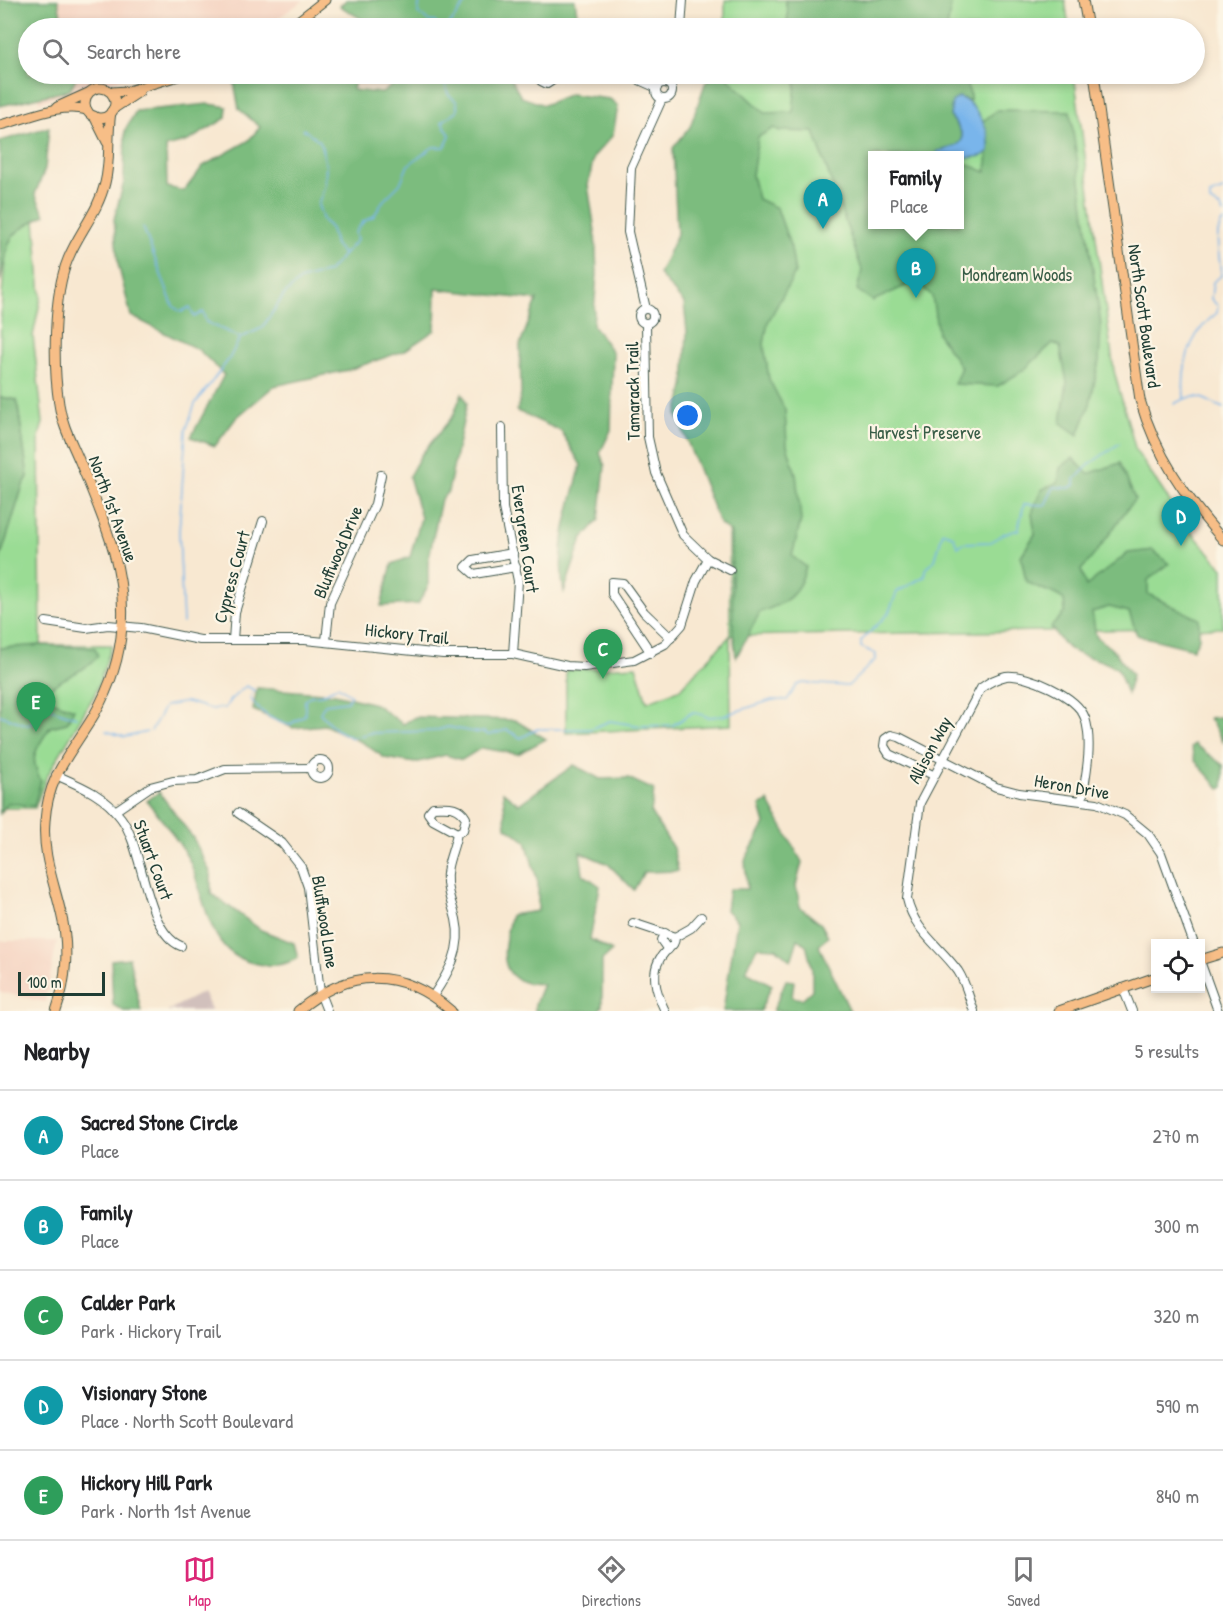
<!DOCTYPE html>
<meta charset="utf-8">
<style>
:root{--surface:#fff;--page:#f2f2f2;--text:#202124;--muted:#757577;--line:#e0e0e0;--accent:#db2777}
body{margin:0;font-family:"Patrick Hand",sans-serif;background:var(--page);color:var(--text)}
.controls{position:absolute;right:18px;bottom:18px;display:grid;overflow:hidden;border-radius:0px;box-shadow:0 3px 9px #0003}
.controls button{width:54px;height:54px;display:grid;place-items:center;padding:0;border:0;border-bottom:2px solid var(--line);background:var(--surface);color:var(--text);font:30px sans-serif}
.scale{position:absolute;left:18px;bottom:15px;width:87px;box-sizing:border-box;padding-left:6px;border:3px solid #1f3d34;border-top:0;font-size:16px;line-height:21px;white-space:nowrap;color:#1f3d34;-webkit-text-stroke:4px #fcf5e5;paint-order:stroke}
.you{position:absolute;left:688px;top:416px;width:21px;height:21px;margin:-15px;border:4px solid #fff;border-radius:50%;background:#1a73e8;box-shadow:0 0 0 9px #1a73e833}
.badge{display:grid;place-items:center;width:39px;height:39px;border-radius:50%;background:var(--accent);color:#fff;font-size:20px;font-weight:700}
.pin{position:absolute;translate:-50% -50px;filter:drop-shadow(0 2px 3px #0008)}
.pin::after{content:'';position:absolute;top:32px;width:21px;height:18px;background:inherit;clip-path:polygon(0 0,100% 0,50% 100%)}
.popup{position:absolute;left:868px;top:151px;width:96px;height:78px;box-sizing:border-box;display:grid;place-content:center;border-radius:0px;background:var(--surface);filter:drop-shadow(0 2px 4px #0005);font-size:20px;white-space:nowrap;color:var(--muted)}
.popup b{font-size:22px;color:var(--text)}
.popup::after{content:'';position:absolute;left:50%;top:100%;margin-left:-12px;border:12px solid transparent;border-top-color:var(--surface)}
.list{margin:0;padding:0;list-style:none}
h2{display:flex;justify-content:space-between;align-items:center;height:78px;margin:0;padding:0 24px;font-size:26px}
h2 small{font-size:20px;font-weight:400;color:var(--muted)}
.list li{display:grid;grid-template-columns:39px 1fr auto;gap:18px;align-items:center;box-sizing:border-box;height:90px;padding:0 24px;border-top:2px solid var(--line)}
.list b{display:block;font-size:22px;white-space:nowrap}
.list p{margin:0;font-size:20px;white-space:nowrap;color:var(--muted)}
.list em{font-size:20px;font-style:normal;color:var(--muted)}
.icon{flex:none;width:33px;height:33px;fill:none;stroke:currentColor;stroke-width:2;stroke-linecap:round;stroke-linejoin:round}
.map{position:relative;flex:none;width:1223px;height:1011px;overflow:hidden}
.search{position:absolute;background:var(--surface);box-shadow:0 3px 9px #0003;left:18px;right:18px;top:18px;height:66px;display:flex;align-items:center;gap:15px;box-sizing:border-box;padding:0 21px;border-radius:33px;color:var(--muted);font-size:22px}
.sheet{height:528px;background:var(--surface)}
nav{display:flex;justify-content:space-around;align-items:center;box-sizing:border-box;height:84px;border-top:2px solid var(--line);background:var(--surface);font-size:16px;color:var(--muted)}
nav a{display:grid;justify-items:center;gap:3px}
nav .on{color:var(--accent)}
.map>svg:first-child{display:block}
.built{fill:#f5d3c1}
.industrial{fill:#d1c0bc}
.green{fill:#9adc94;stroke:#5c8c64;stroke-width:1.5;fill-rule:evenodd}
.forest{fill:#7bbc7e;stroke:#4d7c59;stroke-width:1.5}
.water{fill:#79b5eb;stroke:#4c7990;stroke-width:1.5}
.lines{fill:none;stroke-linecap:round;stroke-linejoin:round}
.stream{stroke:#79b5eb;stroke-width:1.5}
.minor-casing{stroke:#40574c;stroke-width:10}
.major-casing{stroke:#40574c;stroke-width:11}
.minor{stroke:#fff;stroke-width:8}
.major{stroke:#f7be87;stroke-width:9}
.labels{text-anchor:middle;stroke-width:4.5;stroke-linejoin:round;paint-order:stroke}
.park-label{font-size:18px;fill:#385d47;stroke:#fcf5e5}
.street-label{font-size:18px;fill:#1f3d34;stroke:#fcf5e5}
</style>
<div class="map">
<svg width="1223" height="1011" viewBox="0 0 1223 1011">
<rect width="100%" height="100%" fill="#fcf5e5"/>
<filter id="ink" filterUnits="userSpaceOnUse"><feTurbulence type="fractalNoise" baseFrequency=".0167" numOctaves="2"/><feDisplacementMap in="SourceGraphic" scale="12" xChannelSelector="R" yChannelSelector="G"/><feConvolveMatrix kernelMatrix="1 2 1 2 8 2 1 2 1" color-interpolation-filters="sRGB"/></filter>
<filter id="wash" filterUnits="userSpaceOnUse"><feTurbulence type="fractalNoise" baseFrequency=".008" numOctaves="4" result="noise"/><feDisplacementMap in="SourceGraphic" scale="24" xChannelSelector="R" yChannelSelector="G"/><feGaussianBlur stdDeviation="1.35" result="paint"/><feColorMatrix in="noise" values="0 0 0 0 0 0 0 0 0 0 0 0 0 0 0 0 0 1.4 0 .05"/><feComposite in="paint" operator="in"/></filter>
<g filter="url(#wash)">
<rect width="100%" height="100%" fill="#f8e8d1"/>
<g class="built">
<polygon points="40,0 304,0 264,28 39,28"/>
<polygon points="39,74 137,74 39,102"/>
<polygon points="0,941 57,941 45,1002 0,992"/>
</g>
<polygon class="industrial" points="203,992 212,1011 167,1011"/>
<g class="green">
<polygon points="725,0 1065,0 1069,28 725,28"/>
<path d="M725 74H1074L1114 371 1136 451 1187 527 1223 568V628L730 636 731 725 566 733V670L636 666 647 702 680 689 730 636ZM872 156H960V224H872Z"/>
<path d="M35 220 41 297 33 336 43 423 39 436 41 645H112L95 694 46 778 35 808H0V559L23 485 28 477 17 400 0 397C0 354 0 283 8 244 13 231 23 226 35 220Z"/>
</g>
<g class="forest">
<polygon points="0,0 58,0 61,16 84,17 89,28 28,28 28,74 78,74 70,90 0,106"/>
<polygon points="346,0 575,0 579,28 371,28 365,21 340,6"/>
<polygon points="785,0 952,0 947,28 786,28 788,15"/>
<polygon points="349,22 351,28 318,28 323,25"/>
<path d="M239 74H275L285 81 296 74H356L353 90 382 93 395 83 393 74H513L510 77 521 97 544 105 570 94 610 99 618 106 613 135 594 156 588 185 595 231 597 274 593 325 613 353 611 430 600 453 605 466 599 520 582 539 564 592C555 548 570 508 581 465L561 431 517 411 521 394 520 345 537 300 436 289 435 330 404 351 348 370 274 386 236 418 215 446 191 437 224 375 199 350 131 316 118 264 114 219 124 182 125 130 136 111 209 104 227 107 226 118 188 141 166 147 167 187 184 191 203 166 248 141 260 127 239 109 233 76Z"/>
<path d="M724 74H728L730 80 765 113 793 112 797 74H961L970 93V101L959 97 950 116C968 138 968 146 938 151L940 155 872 156V224H960V161L986 172 989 144 982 122 997 110 1070 111 1101 325 1099 361 1090 404 1078 435 1061 423 1067 382 1060 346 1053 343 1024 370 998 386 954 384 961 367 938 334 932 296 916 281 873 301 857 290 862 270 814 132 780 131 774 128 758 137 752 175 758 199 777 208 791 248 795 273 768 322 764 344 769 379 785 410 787 445 796 474 801 520 792 556 806 567C798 595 788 603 760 612L736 658 733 631 731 533 719 523 677 415 684 386 687 332 684 303 659 274 677 234 673 148 690 127 706 81Z"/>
<path d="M49 127 45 169 35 194 45 215C5 235 9 239 0 281V141Z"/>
<polygon points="462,393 467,403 448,492 441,499 428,562 428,586 418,604 381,606 392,564 410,557 421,518 409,476 421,455 453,416"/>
<polygon points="0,397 17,400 28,477 23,485 0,559"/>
<path d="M1073 458 1088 474 1120 463 1135 499C1116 522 1102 549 1081 570L1086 586 1128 553 1153 550 1169 564 1148 580V594L1199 619V638L1193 649 1137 635 1129 612 1109 607 1092 612 1096 636 1115 652 1132 675 1127 694 1118 669C1088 650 1074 665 1051 627L1065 612 1064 600C1052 590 1038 590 1026 581L1021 556 1035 534 1032 513 1041 490 1058 482 1060 468Z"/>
<path d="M41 645 95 648 98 656C84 673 63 676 48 690L49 700 74 709 67 723 50 727C36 751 28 754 41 781L34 806 8 803 0 814V648Z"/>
<polygon points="257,688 335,694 375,704 403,724 415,717 515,720 546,739 518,754 481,748 462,760 446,755 415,763 385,758 363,743 325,725 293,728 253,710"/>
<polygon points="1220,717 1223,720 1223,742 1209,718"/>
<polygon points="1194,744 1223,765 1223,788 1220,789 1195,761 1191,747"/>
<path d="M574 765 600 779 628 778 654 790 651 813 673 848 678 871 644 872 634 890 608 864 580 852 583 874 600 886 590 939 612 951 602 960V1006L598 1011H535V1004L543 984C537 983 529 984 524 982 494 973 506 936 511 915L538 911V883L526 841 506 827 503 792 519 804Z"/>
<path d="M159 792 193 838 211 874V893L261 930 294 943 298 958C283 966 270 967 253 963 204 952 206 892 188 858 177 838 162 820 147 801Z"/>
<polygon points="768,801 802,862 796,886 800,907 821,924 828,936 819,946 850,1011 773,1011 786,980 794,981 792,997 802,999 812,990 812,968 806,945 798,939 791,961 776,948 757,947 746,971 772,985 760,1011 723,1011 737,921 726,910 729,889 747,889 745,860 765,824 760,806"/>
<polygon points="129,958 141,1011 124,1011 113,1005 111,960"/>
</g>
<path class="water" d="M959 97C977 104 991 131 989 151L982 156 960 159V156L937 154V151C967 146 969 138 950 116L952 102Z"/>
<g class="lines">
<g class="stream">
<polyline points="420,0 418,13 428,21 435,22 439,28"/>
<polyline points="447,28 468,0"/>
<polyline points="1223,116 1223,117"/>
<polyline points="303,129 320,141 326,165 325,185 318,205 323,220 331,229 335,245 343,254"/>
<polyline points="1223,190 1210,195 1210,202 1221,208 1223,214"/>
<polyline points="143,227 173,306 181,312 190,307 194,317 203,312 206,322 239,337"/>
<path d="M1184 398C1181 364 1189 334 1217 313L1218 306 1211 299 1213 282 1221 276C1221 259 1212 236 1223 221"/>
<path d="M1174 404C1199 390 1201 399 1223 408"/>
<polyline points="183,623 179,532 186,430 195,404 229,359 240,338 262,328 284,295 300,280 328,272 357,240 355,233 363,222 374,216 383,201 400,184 408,165 433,147 445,147 450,135 442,122 457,111 457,102 448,94 444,79 435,74"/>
<polyline points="0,715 28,725 48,708 76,717"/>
<polyline points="106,731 125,737 147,732"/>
<path d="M151 731 165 706 187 702 211 709 225 708 230 700 246 686 254 690 250 698C260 713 272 721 289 725L305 715V700L310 696 321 695 338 686 351 695 347 701 325 704 320 713 335 729 352 738 370 733 434 731 448 727 479 733 484 732 488 735 507 730 521 738 537 729H590L610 721 641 726 673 725 693 712 708 717 722 716 772 700H787L797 685 803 683 848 686 875 660 876 654 861 647V641L888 614 897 592 925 576V569L935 560 943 532 953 536 958 547 963 543 991 542 1003 534 1018 530 1024 504 1045 505 1054 487 1069 488 1075 485V479L1091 463 1120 443"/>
</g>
</g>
</g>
<g filter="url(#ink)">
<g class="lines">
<defs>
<g id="minor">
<polyline points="681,28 683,0"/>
<polyline points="540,74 541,81 547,84 553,80 553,74"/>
<polyline points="607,74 637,79 657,88"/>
<polyline points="554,76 579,74"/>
<circle cx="664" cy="91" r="8"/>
<circle cx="646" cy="316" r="7"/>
<polyline points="646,309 628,232 631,168 662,99"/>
<polyline points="646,324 648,437 656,473 683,535 708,559 730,570"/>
<polyline points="502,427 503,508 518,581 513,654"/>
<polyline points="513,553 473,560 466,567 474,574 516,567"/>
<polyline points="46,622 86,628 108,625 141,628 200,640 305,640 443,654 513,654 567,666 584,667 634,660 665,644 682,625 696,581 708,559"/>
<polyline points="233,640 235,612 263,521"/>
<polyline points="326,641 330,603 375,504 381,475"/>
<polyline points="651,653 612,594 612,582 623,583 644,612 671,638"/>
<circle cx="320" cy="769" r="9"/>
<path d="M56 775C81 786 104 795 121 818 144 848 145 932 181 946"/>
<polyline points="933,775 889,754 884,746 885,739 891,735 899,737 996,787 1019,793 1097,803 1125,815 1148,834 1161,853 1194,944"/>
<path d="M433 807C447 807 458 804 466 818L463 830 457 833 433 820 428 813Z"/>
<polyline points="115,811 150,787 173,781 197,780 225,769 312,768"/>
<polyline points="238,813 282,843 301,867 308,887 320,993 327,1011"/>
<polyline points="633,923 675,937"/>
<polyline points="665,933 661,940 668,950"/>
<polyline points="1200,961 1218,1011"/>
<polyline points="1123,988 1132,1011"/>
<path d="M433 996C449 972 463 949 456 919 453 907 448 895 447 883 445 865 454 851 457 833"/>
<path d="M665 1011C656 992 648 970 665 952 671 946 675 945 675 937L691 928 701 917"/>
<path d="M974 1011C969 998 966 983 958 971 940 946 914 931 907 899L920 803 981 688C989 682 997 678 1006 676 1028 674 1077 696 1085 718 1093 743 1086 775 1082 800"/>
</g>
<g id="major">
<polyline points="1083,0 1088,28"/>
<polyline points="289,28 325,0"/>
<path d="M1094 74 1140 400C1156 456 1186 497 1223 540"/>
<circle cx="100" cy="103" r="15"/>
<polyline points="111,92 128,91 185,74"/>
<polyline points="57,107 88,93"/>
<polyline points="113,109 139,92"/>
<polyline points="94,116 107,142"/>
<path d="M0 125C27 119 59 102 87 110"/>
<polyline points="1200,960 1223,953"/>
<path d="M56 1011C67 980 69 945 61 913 54 882 42 854 45 821 48 775 72 752 94 715 110 687 120 658 122 626 127 568 101 514 80 462 72 443 62 425 59 404 53 366 53 295 68 259 79 232 98 212 105 183 111 160 107 136 111 112"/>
<path d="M298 1011C348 968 401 967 451 1011"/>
<polyline points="1059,1011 1156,977"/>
</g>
</defs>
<use href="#minor" class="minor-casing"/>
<use href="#major" class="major-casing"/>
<use href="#minor" class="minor"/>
<use href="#major" class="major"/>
</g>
</g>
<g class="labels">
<g class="park-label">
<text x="1017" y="281">Mondream Woods</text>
<text x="925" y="439">Harvest Preserve</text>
</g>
<g class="street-label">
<text transform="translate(1144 316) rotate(82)" y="6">North Scott Boulevard</text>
<text transform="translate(633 391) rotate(-91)" y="6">Tamarack Trail</text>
<text transform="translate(113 509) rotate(70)" y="6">North 1st Avenue</text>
<text transform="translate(525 539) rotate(82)" y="6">Evergreen Court</text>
<text transform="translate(338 552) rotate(-67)" y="6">Bluffwood Drive</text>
<text transform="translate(232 577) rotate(-75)" y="6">Cypress Court</text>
<text transform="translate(407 634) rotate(6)" y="6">Hickory Trail</text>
<text transform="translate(930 750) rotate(-62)" y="6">Allison Way</text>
<text transform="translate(1072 787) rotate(10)" y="6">Heron Drive</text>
<text transform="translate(153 860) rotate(70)" y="6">Stuart Court</text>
<text transform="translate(325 922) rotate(81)" y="6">Bluffwood Lane</text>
</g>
</g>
</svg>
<div class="controls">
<button><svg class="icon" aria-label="locate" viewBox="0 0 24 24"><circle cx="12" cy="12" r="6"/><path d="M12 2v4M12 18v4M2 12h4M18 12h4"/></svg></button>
</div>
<div class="scale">100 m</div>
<div class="you"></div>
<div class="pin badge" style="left:823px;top:229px;background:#0f9aa8">A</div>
<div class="pin badge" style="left:916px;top:298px;background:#0f9aa8">B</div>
<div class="popup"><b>Family</b>Place</div>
<div class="pin badge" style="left:603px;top:679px;background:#2e9e5b">C</div>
<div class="pin badge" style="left:1181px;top:546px;background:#0f9aa8">D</div>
<div class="pin badge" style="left:36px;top:732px;background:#2e9e5b">E</div>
<div class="search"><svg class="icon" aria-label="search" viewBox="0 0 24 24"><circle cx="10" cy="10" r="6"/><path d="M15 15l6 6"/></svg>Search here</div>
</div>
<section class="sheet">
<h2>Nearby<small>5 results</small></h2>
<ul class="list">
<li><span class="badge" style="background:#0f9aa8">A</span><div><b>Sacred Stone Circle</b><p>Place</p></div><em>270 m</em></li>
<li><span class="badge" style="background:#0f9aa8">B</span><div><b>Family</b><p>Place</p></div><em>300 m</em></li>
<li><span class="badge" style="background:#2e9e5b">C</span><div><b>Calder Park</b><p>Park · Hickory Trail</p></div><em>320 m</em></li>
<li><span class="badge" style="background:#0f9aa8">D</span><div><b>Visionary Stone</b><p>Place · North Scott Boulevard</p></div><em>590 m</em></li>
<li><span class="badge" style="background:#2e9e5b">E</span><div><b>Hickory Hill Park</b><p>Park · North 1st Avenue</p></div><em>840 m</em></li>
</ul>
</section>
<nav>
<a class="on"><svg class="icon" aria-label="map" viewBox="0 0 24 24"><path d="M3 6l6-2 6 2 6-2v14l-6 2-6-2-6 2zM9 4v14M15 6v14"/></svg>Map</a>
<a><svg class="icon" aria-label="directions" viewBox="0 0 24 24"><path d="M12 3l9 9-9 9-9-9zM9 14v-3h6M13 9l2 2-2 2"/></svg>Directions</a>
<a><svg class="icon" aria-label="saved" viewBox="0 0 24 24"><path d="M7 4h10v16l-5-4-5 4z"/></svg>Saved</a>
</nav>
